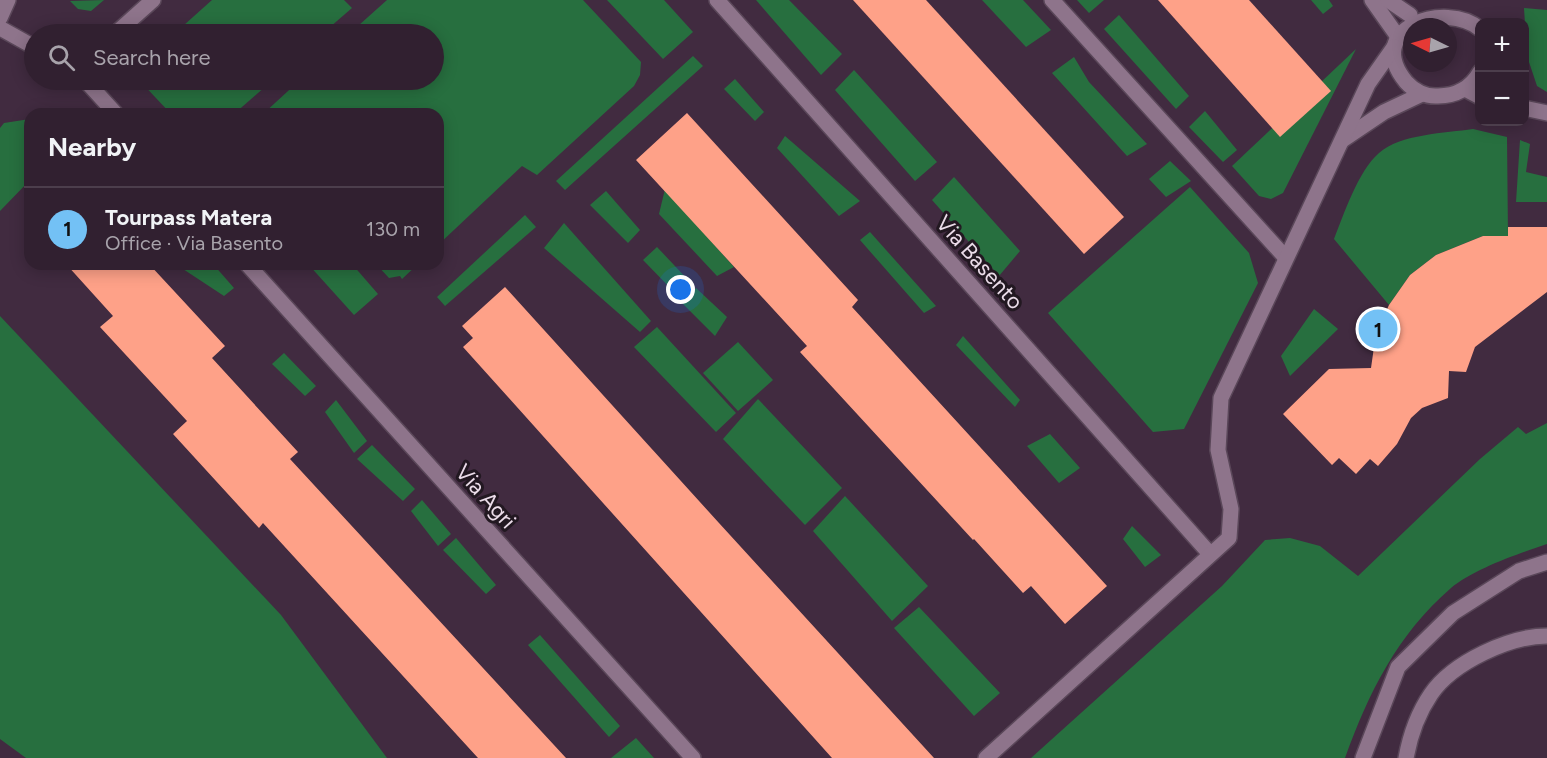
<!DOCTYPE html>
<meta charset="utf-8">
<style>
:root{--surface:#312030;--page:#3d2d3c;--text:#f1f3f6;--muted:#a8a3ab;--line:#4c3e4c;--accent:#73c1f5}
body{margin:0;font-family:Figtree,sans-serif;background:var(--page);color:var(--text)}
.controls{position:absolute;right:18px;top:18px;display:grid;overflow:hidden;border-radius:12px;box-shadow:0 3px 15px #0003}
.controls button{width:54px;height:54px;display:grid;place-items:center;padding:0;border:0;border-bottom:2px solid var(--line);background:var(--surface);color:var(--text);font:30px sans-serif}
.compass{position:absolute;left:1403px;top:18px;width:54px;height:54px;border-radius:50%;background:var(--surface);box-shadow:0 3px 15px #0003;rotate:275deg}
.you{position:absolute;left:681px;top:290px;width:21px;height:21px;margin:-15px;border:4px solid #fff;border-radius:50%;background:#1a73e8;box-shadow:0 0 0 9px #1a73e833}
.badge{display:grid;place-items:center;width:39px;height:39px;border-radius:50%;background:var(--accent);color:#111;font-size:20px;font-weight:700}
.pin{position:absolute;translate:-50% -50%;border:3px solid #fff;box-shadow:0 2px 6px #0006}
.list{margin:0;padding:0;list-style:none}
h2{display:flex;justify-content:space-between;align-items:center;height:78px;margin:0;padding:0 24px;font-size:26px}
h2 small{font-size:20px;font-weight:400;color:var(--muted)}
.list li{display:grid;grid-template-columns:39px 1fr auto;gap:18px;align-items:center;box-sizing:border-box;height:84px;padding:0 24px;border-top:2px solid var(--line)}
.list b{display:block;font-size:22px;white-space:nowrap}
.list p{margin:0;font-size:20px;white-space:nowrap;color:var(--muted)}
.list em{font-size:20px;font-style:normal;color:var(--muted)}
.icon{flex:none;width:33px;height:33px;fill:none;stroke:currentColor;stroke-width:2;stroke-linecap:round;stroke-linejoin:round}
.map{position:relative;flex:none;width:1547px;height:758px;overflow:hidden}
.search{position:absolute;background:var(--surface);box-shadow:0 3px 15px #0003;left:24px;top:24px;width:420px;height:66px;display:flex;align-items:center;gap:15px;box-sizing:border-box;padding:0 21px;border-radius:33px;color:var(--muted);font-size:22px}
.panel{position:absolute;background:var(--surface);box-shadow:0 3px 15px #0003;left:24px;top:108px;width:420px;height:162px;border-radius:18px}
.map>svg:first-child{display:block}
.green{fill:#276f3f}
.building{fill:#fea188}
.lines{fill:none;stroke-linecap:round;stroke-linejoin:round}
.minor-casing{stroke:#5a4759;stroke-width:18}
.minor{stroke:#8e748b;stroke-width:15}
.labels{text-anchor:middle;stroke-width:6;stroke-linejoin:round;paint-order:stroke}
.street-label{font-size:22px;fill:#ebdce9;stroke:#221821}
</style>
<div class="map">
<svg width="1547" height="758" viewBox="0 0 1547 758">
<rect width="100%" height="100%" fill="#412b40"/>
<g class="green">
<polygon points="104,0 91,11 78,9 70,1"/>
<polygon points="212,0 344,0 352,8 322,34 174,34"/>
<polygon points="387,0 583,0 641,62 640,75 634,86 537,175 522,166 438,245 438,114 263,114 300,80 434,80 434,34 349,34"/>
<polygon points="607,0 664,0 693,32 663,59"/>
<polygon points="756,0 789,0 842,54 821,75"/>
<polygon points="982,0 1023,0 1051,30 1026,47"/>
<polygon points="1077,0 1104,0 1089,13"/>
<polygon points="1311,0 1329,0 1333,6 1323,14"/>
<polygon points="1524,8 1547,10 1547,92 1537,86 1527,56"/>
<polygon points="1119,15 1189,96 1176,109 1104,29"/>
<polygon points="1356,49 1283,193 1271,199 1259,196 1232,166"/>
<polygon points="693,56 703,66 565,190 556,181"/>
<polygon points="1074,57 1089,82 1147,144 1127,156 1052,73"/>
<polygon points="854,70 937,162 915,181 835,90"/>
<polygon points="735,79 764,112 755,121 724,89"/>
<polygon points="139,80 273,80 234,114 171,114"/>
<polygon points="1205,111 1237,150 1223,162 1189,127"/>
<polygon points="30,119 30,180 0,211 0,128 4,123"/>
<path d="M1473 129 1507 137 1508 236H1483L1436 255 1410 275 1389 305 1334 239C1344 214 1358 171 1379 153 1400 134 1446 133 1473 129Z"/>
<polygon points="785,136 860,201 839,216 777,148"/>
<polygon points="1520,140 1530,144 1526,172 1547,177 1547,202 1516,202"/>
<polygon points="1170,161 1191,181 1166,197 1149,179"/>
<polygon points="954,177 1020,251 999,276 932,200"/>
<polygon points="1190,187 1249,253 1258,283 1184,429 1153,432 1048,313"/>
<polygon points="665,189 734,267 717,276 659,214"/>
<polygon points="606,191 640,230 628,243 590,205"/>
<polygon points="525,215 536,227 445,306 437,297"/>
<polygon points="564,223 651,321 640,332 544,248"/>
<polygon points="870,232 936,306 924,313 860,240"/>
<polygon points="657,247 691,283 677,295 643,260"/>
<polygon points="189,264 213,264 234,288 224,296 183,269"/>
<polygon points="308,264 352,264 378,294 354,315"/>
<polygon points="376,264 418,264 402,279 400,276 389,278"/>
<polygon points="696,288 727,317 715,336 682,303"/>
<polygon points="1314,309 1338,329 1290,376 1281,356"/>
<polygon points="0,316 281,615 387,758 26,758 0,739"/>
<polygon points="657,327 736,413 716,432 634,347"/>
<polygon points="963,336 1020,400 1015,407 956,345"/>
<polygon points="738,342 773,380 738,411 703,373"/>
<polygon points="284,353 316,386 305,396 272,364"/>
<polygon points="758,399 842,488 805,525 723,439"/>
<polygon points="336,400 367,441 354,453 325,412"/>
<path d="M1547 423V544C1520 553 1473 569 1451 588 1397 635 1369 692 1345 758H1031L1222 586 1265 540 1290 538 1320 546 1358 576 1480 459 1518 427 1526 434Z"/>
<polygon points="1050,434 1080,468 1059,483 1027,446"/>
<polygon points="372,445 415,489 403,501 357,459"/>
<polygon points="845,496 928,586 892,621 813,531"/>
<polygon points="422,500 451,534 438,546 411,511"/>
<polygon points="1132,526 1161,555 1145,567 1123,539"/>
<polygon points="456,538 496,585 486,594 443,550"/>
<polygon points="919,607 1000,693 974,716 894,628"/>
<polygon points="540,635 620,726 609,737 528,645"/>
<polygon points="636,738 654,758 611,758"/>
</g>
<g class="building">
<polygon points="853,0 926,0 1124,217 1084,254"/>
<polygon points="1158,0 1249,0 1331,91 1280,137"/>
<polygon points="687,113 858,300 852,307 1107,586 1065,624 1031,586 1023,593 974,539 973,540 800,352 807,346 636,160"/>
<polygon points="1508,227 1547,227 1547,292 1475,347 1466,372 1449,371 1448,398 1422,408 1411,418 1397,444 1378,466 1370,459 1356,474 1339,458 1332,465 1283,414 1329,369 1371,368 1376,333 1389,305 1410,275 1436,255 1483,236 1508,236"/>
<polygon points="66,264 149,264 225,346 212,358 298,452 290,459 566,758 478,758 263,523 259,528 173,434 187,421 100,327 113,316"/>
<polygon points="505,287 719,523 934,758 832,758 463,347 473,338 462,326"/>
</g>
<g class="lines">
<defs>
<g id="minor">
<polyline points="717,0 1210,554"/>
<polyline points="1052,0 1286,258"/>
<polyline points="1372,0 1396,34"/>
<polyline points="1388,0 1410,15"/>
<polyline points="0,18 8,0"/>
<polyline points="0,28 34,47"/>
<path d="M1480 29C1446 0 1362 28 1406 82 1414 91 1426 97 1438 96 1456 96 1471 88 1480 72"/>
<polyline points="115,34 153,0"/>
<polyline points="85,80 116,114"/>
<polyline points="1465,89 1480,97"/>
<polyline points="1524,108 1547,113"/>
<polyline points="1344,139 1384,112 1422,94"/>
<polyline points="247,264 693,758"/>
<polyline points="986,758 1229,538 1231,509 1218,450 1221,398 1368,84 1394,47"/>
<polyline points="1363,758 1398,667 1453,613 1519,571 1547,562"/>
<path d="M1406 758C1410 736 1418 713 1431 694 1453 662 1510 636 1547 636"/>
</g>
</defs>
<use href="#minor" class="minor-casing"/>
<use href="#minor" class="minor"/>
</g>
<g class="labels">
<g class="street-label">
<text transform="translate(980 262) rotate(48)" y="8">Via Basento</text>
<text transform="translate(486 496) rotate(48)" y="8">Via Agri</text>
</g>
</g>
</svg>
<div class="controls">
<button>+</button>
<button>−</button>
</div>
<svg class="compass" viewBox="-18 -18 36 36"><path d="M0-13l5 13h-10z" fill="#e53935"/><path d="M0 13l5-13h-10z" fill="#a8a3ab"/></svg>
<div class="you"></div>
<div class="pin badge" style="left:1378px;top:329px">1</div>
<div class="search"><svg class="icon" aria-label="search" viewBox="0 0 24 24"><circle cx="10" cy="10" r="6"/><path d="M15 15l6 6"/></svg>Search here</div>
<section class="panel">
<h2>Nearby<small></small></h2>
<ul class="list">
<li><span class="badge">1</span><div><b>Tourpass Matera</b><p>Office · Via Basento</p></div><em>130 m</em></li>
</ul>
</section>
</div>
